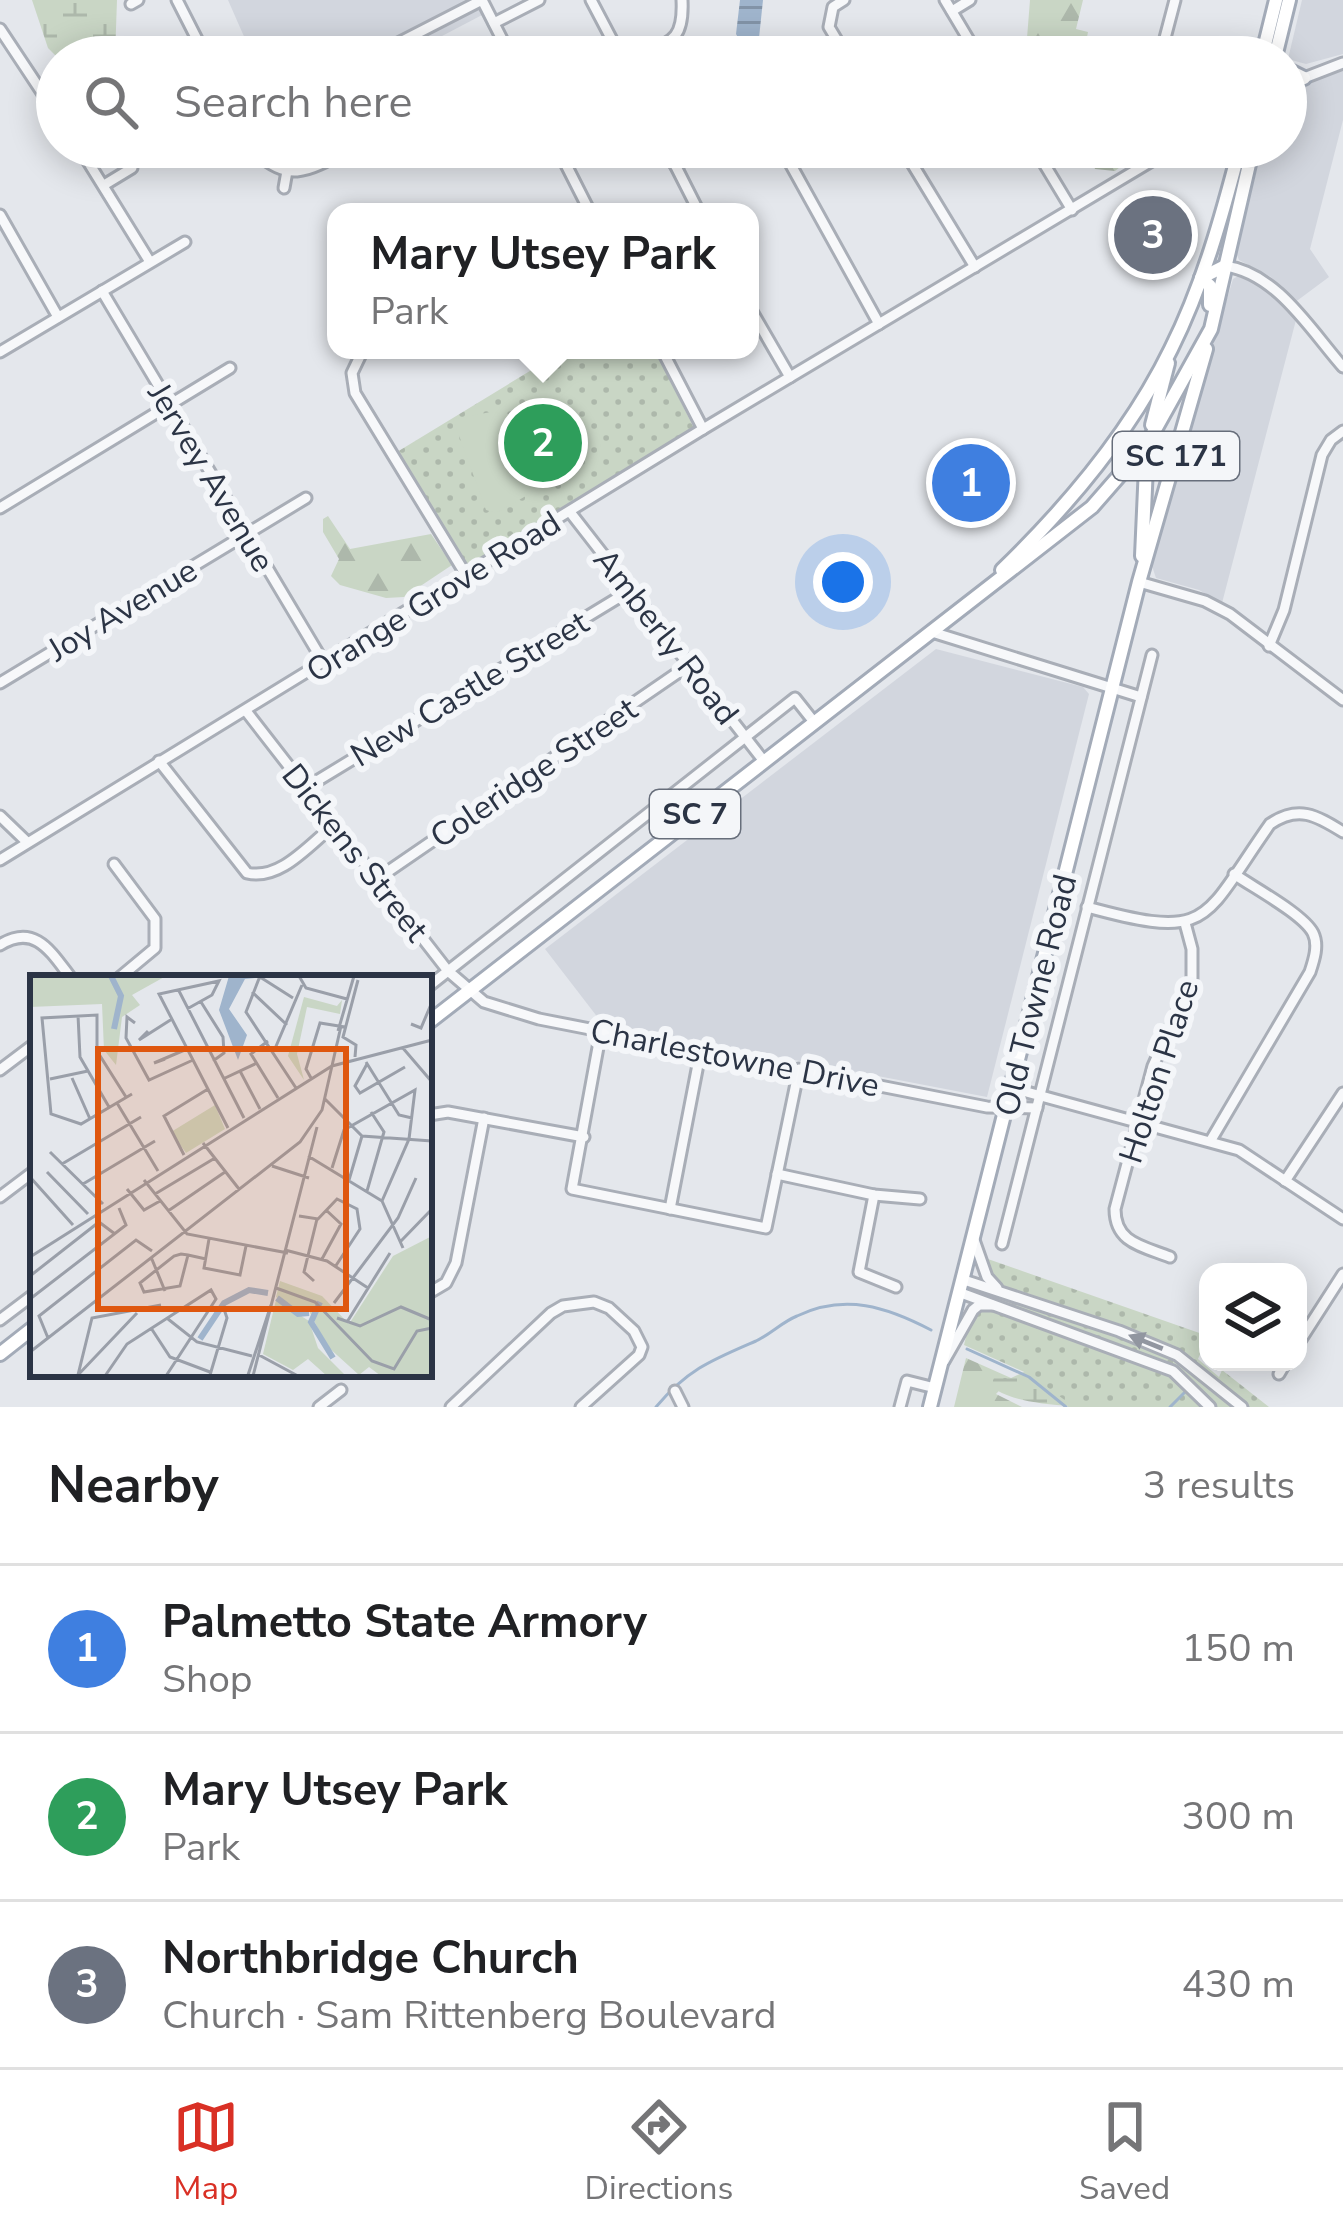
<!DOCTYPE html>
<meta charset="utf-8">
<style>
:root{--surface:#fff;--page:#f6f6f6;--text:#202124;--muted:#757577;--line:#e0e0e0;--accent:#d93025}
body{margin:0;font-family:"Nunito Sans",sans-serif;background:var(--page);color:var(--text)}
.controls{position:absolute;right:36px;bottom:36px;display:grid;overflow:hidden;border-radius:24px;box-shadow:0 6px 30px #0003}
.controls button{width:108px;height:108px;display:grid;place-items:center;padding:0;border:0;border-bottom:3px solid var(--line);background:var(--surface);color:var(--text);font:60px sans-serif}
.you{position:absolute;left:843px;top:582px;width:42px;height:42px;margin:-30px;border:9px solid #fff;border-radius:50%;background:#1a73e8;box-shadow:0 0 0 18px #1a73e833}
.badge{display:grid;place-items:center;width:78px;height:78px;border-radius:50%;background:var(--accent);color:#fff;font-size:39px;font-weight:700}
.pin{position:absolute;translate:-50% -50%;border:6px solid #fff;box-shadow:0 3px 12px #0006}
.popup{position:absolute;left:327px;top:203px;width:432px;height:156px;box-sizing:border-box;display:grid;place-content:center;border-radius:24px;background:var(--surface);filter:drop-shadow(0 3px 9px #0005);font-size:39px;white-space:nowrap;color:var(--muted)}
.popup b{font-size:45px;color:var(--text)}
.popup::after{content:'';position:absolute;left:50%;top:100%;margin-left:-24px;border:24px solid transparent;border-top-color:var(--surface)}
.list{margin:0;padding:0;list-style:none}
h2{display:flex;justify-content:space-between;align-items:center;height:156px;margin:0;padding:0 48px;font-size:51px}
h2 small{font-size:39px;font-weight:400;color:var(--muted)}
.list li{display:grid;grid-template-columns:78px 1fr auto;gap:36px;align-items:center;box-sizing:border-box;height:168px;padding:0 48px;border-top:3px solid var(--line)}
.list b{display:block;font-size:45px;white-space:nowrap}
.list p{margin:0;font-size:39px;white-space:nowrap;color:var(--muted)}
.list em{font-size:39px;font-style:normal;color:var(--muted)}
.icon{flex:none;width:66px;height:66px;fill:none;stroke:currentColor;stroke-width:2;stroke-linecap:round;stroke-linejoin:round}
.map{position:relative;flex:none;width:1343px;height:1407px;overflow:hidden}
.search{position:absolute;background:var(--surface);box-shadow:0 6px 30px #0003;left:36px;right:36px;top:36px;height:132px;display:flex;align-items:center;gap:30px;box-sizing:border-box;padding:0 42px;border-radius:66px;color:var(--muted);font-size:45px}
.sheet{height:660px;background:var(--surface)}
nav{display:flex;justify-content:space-around;align-items:center;box-sizing:border-box;height:168px;border-top:3px solid var(--line);background:var(--surface);font-size:33px;color:var(--muted)}
nav a{display:grid;justify-items:center;gap:6px}
nav .on{color:var(--accent)}
.map>svg:first-child{display:block}
.built{fill:#d2d6de}
.forest{fill:url(#forest-firs)}
.wetland{fill:url(#wetland-marsh)}
.park{fill:url(#park-dots)}
.pitch{fill:#c9d6c5}
.water{fill:url(#water-rules)}
.lines{fill:none;stroke-linecap:round;stroke-linejoin:round}
.stream{stroke:#9fb4cc;stroke-width:3}
.minor-casing{stroke:#a9aeb7;stroke-width:15}
.major-casing{stroke:#a3abb8;stroke-width:18}
.minor{stroke:#f7f8fa;stroke-width:9}
.major{stroke:#fff;stroke-width:12}
.oneway{fill:#9196a0}
.labels{text-anchor:middle;stroke-width:12;stroke-linejoin:round;paint-order:stroke}
.shield{fill:#f4f6f9;stroke:#676e7b;stroke-width:3}
.shield-label{font-size:30px;font-weight:bold;fill:#2b3445}
.street-label{font-size:33px;fill:#2b3445;stroke:#f4f6f9}
.inset-river{fill:none;stroke:#9fb4cc;stroke-width:6}
.inset-road{fill:none;stroke:#9a9fa9;stroke-width:3}
.view{fill:#df570f;fill-opacity:0.15;stroke:#df570f;stroke-width:6}
.inset-edge{fill:none;stroke:#2b3445;stroke-width:6}
</style>
<div class="map">
<svg width="1343" height="1407" viewBox="0 0 1343 1407">
<defs>
<pattern id="forest-firs" width="22" height="20" patternUnits="userSpaceOnUse" patternTransform="scale(3)"><rect width="22" height="20" fill="#c9d6c5"/><path d="M5 1l3.5 6h-7zM16 11l3.5 6h-7z" fill="#adb8ab"/></pattern>
<pattern id="wetland-marsh" width="20" height="14" patternUnits="userSpaceOnUse" patternTransform="scale(3)"><rect width="20" height="14" fill="#c9d6c5"/><path d="M1 5h8M5 5V1M11 12h8M15 12V8" fill="none" stroke="#adb8ab"/></pattern>
<pattern id="park-dots" width="8" height="8" patternUnits="userSpaceOnUse" patternTransform="scale(3)"><rect width="8" height="8" fill="#c9d6c5"/><path d="M2 2h.1M6 6h.1" fill="none" stroke="#adb8ab" stroke-width="1.8" stroke-linecap="round"/></pattern>
<pattern id="water-rules" width="6" height="5" patternUnits="userSpaceOnUse" patternTransform="scale(3)"><rect width="6" height="5" fill="#9fb4cc"/><path d="M0 2.5h6" fill="none" stroke="#8293a7"/></pattern>
</defs>
<rect width="100%" height="100%" fill="#e4e7ec"/>
<g class="built">
<polygon points="228,0 477,0 484,14 402,57 253,57"/>
<polygon points="1302,0 1343,0 1343,54 1306,64 1288,59"/>
<polygon points="1343,69 1343,120 1310,249 1329,277 1294,303 1271,277 1239,260 1235,250 1263,147 1286,147 1286,92"/>
<polygon points="1238,276 1272,292 1296,320 1222,603 1199,590 1156,578 1152,566 1202,381 1233,279"/>
<polygon points="936,649 1083,687 1089,694 987,1097 602,1023 545,949"/>
</g>
<g class="forest">
<polygon points="1030,0 1083,0 1076,29 1088,32 1086,42 1076,48 1081,57 1037,57 1027,38"/>
<polygon points="1083,147 1132,147 1134,156 1115,171 1095,169"/>
<polygon points="328,516 350,549 431,534 452,565 404,597 386,598 340,585 331,576 339,559 323,532 323,519"/>
<polygon points="966,1358 1011,1378 996,1394 1022,1407 954,1407"/>
</g>
<g class="wetland">
<polygon points="32,0 117,0 115,57 57,57 48,48"/>
<path d="M1028 1370 1122 1407C1087 1407 1010 1407 991 1385L994 1378H1011Z"/>
</g>
<g class="park">
<polygon points="557,350 655,350 694,428 468,565 397,452 548,360 547,356"/>
<polygon points="985,1258 1208,1336 1198,1359 1219,1377 1222,1370 1269,1407 1068,1407 1066,1401 1031,1375 964,1345"/>
</g>
<path class="pitch" d="M491 412C536 416 555 428 580 465L496 513 486 510 453 419Z"/>
<polygon class="water" points="740,0 763,0 757,57 749,57 736,34"/>
<g class="lines">
<g class="stream">
<polyline points="967,1349 1029,1377 1066,1407"/>
<path d="M656 1407C688 1369 712 1360 756 1341 771 1334 782 1322 797 1316 845 1293 887 1307 931 1330"/>
<polyline points="1170,1407 1187,1390"/>
</g>
<defs>
<g id="minor">
<polyline points="177,0 206,57"/>
<polyline points="482,0 511,57"/>
<polyline points="591,0 621,57"/>
<polyline points="844,0 833,7 829,27 847,57"/>
<polyline points="945,0 979,57"/>
<polyline points="131,4 138,0"/>
<polyline points="952,11 970,0"/>
<polyline points="494,23 539,0"/>
<polyline points="0,29 57,115"/>
<path d="M302 57C323 34 347 54 373 56L482 0"/>
<path d="M638 57C672 41 684 40 682 0"/>
<polyline points="1160,57 1175,0"/>
<polyline points="1286,85 1343,63"/>
<polyline points="79,147 150,262"/>
<path d="M251 147C288 187 311 170 352 147"/>
<polyline points="557,147 590,212"/>
<polyline points="666,147 699,212"/>
<polyline points="781,147 879,324"/>
<polyline points="902,147 975,267"/>
<polyline points="1034,147 1072,210"/>
<polyline points="675,165 712,147"/>
<polyline points="104,185 132,168"/>
<polyline points="284,188 287,171"/>
<polyline points="0,215 58,317"/>
<path d="M1225 266C1277 273 1311 331 1343 367"/>
<polyline points="102,291 324,663"/>
<polyline points="750,308 790,377"/>
<polyline points="363,350 352,373 355,393 466,575"/>
<polyline points="662,350 703,429"/>
<polyline points="0,352 185,242"/>
<polyline points="0,508 230,368"/>
<polyline points="570,512 763,760"/>
<polyline points="1139,582 1205,601 1230,614 1343,700"/>
<polyline points="932,632 1141,697"/>
<polyline points="1269,646 1284,610 1322,455 1331,440 1343,431"/>
<polyline points="0,683 306,498"/>
<polyline points="246,711 448,971 484,1002 539,1019 987,1107 1037,1108"/>
<path d="M159 761 247 873C280 881 309 845 334 825"/>
<polyline points="307,787 631,590"/>
<polyline points="0,816 27,842"/>
<polyline points="0,860 703,429 1175,147"/>
<polyline points="114,864 155,919 155,948 119,978"/>
<polyline points="377,879 689,665"/>
<path d="M1087 907C1212 941 1201 922 1270 824 1298 805 1316 815 1343 832"/>
<path d="M0 945C35 923 51 952 71 978"/>
<polyline points="429,986 795,698 814,722"/>
<polyline points="601,1031 572,1189 766,1228 799,1069"/>
<polyline points="0,1070 33,1045"/>
<polyline points="1012,1088 1239,1150 1343,1219"/>
<polyline points="429,1115 448,1112 584,1137"/>
<path d="M1211 1140 1310 972C1314 960 1319 945 1313 933 1303 914 1254 888 1234 874"/>
<polyline points="777,1174 874,1195 920,1199"/>
<polyline points="1285,1181 1343,1093"/>
<polyline points="874,1195 859,1272 896,1287"/>
<polyline points="0,1197 33,1172"/>
<polyline points="670,1209 701,1049"/>
<polyline points="974,1240 987,1277 997,1288"/>
<polyline points="1002,1244 1152,655"/>
<path d="M1170 1257C1142 1246 1115 1243 1115 1209L1153 1066 1192 979V949L1185 923"/>
<polyline points="964,1280 1119,1331 1177,1355 1242,1407"/>
<polyline points="429,1293 446,1283 456,1263 484,1118"/>
<polyline points="961,1293 1173,1371 1210,1407"/>
<polyline points="0,1320 33,1295"/>
<polyline points="1298,1344 1343,1274"/>
<polyline points="944,1361 973,1310 979,1305 992,1305"/>
<polyline points="1279,1374 1286,1362"/>
<polyline points="675,1391 683,1407"/>
<polyline points="319,1407 341,1390"/>
<polyline points="451,1407 551,1313 563,1306 594,1302 609,1308 634,1331 642,1347 639,1355 581,1407"/>
<polyline points="900,1407 907,1381 935,1388"/>
</g>
<g id="major">
<polyline points="1262,57 1276,0"/>
<polyline points="1275,57 1289,0"/>
<polyline points="1286,69 1304,78"/>
<polyline points="1210,305 1210,286 1201,278 1225,266"/>
<polyline points="1152,425 1168,363"/>
<polyline points="1142,556 1147,444"/>
<path d="M1002 570C1067 507 1131 431 1171 349 1203 285 1222 216 1240 147"/>
<polyline points="429,1022 1092,507 1147,444 1211,329 1253,147"/>
<polyline points="0,1354 33,1328"/>
<polyline points="930,1407 1139,582 1206,349"/>
</g>
</defs>
<use href="#minor" class="minor-casing"/>
<use href="#major" class="major-casing"/>
<use href="#minor" class="minor"/>
<use href="#major" class="major"/>
</g>
<defs><path id="oneway-solid" d="M-6-.8H1V-3.2L6.5 0L1 3.2V.8H-6Z" transform="scale(3)"/></defs>
<use class="oneway" href="#oneway-solid" transform="translate(1146 1342) rotate(-158)"/>
<g class="labels">
<g class="shield">
<rect x="1113" y="432" width="126" height="48" rx="9"/>
<rect x="650" y="790" width="90" height="48" rx="9"/>
</g>
<g class="shield-label">
<text x="1176" y="466">SC 171</text>
<text x="695" y="824">SC 7</text>
</g>
<g class="street-label">
<text transform="translate(212 477) rotate(59)" y="12">Jervey Avenue</text>
<text transform="translate(433 596) rotate(-32)" y="12">Orange Grove Road</text>
<text transform="translate(122 609) rotate(-31)" y="12">Joy Avenue</text>
<text transform="translate(667 636) rotate(52)" y="12">Amberly Road</text>
<text transform="translate(469 688) rotate(-31)" y="12">New Castle Street</text>
<text transform="translate(533 772) rotate(-34)" y="12">Coleridge Street</text>
<text transform="translate(356 852) rotate(52)" y="12">Dickens Street</text>
<text transform="translate(1035 995) rotate(-76)" y="12">Old Towne Road</text>
<text transform="translate(735 1057) rotate(11)" y="12">Charlestowne Drive</text>
<text transform="translate(1158 1071) rotate(-72)" y="12">Holton Place</text>
</g>
</g>
<g transform="translate(30 975)">
<rect width="402" height="402" fill="#e4e7ec"/>
<path d="M274 22 307 31 312 25 310 39 277 32 267 79 274 105 258 81ZM246 325 279 346 288 373 316 401H297L278 384 263 395 233 379Z" fill="#c9d6c5"/>
<path d="M0 1H136L102 20 110 30 92 42 86 90 74 75 72 29 0 32Z" fill="#c9d6c5"/>
<path d="M185 130 195 154 156 178 141 157ZM402 261V401H351L339 392 329 400 297 371 279 336 268 339 246 322 250 306 292 321 319 349 363 281Z" fill="#c9d6c5"/>
<path d="M199 1 225 3 215 4 199 34 217 60 208 85 189 35Z" fill="#9fb4cc"/>
<path class="inset-river" d="M81 1 91 21 84 54M247 323 268 339 279 338M290 327 281 347 303 383M170 364 194 328 219 315 238 318"/>
<path class="inset-road" d="M230 1 216 37 266 113M269 1 276 13 317 24M230 2 263 23M148 14 214 143M222 17 257 50M171 27 193 62 194 78 183 86M157 34 182 20 189 6 129 19 198 153M48 40 50 82 79 132M105 48 97 42 96 63 119 105 163 85M381 49 391 53 402 27M118 56 109 65 142 44M308 56 324 1M238 66 221 79 248 123M372 72 402 107M244 76 272 10M325 82 326 70 313 62 328 5M135 84 124 88 157 74M336 87 369 140 382 143M337 89 325 111 330 118 375 92M210 96 230 134M42 103 60 144M281 103 276 94 290 48 315 52M20 104 58 96M193 104 227 88M96 122 67 76V40L12 43 21 139 51 149 102 119M294 123 332 161 402 166M87 128 128 196M173 168 209 214M20 177 73 229M154 180 134 141 178 114M278 181 352 226 373 273M32 189 111 142M242 191 279 203M302 193 314 155 385 115 379 164 352 226M17 197 58 239M0 202 43 250M114 205 157 259 258 278M319 205 332 161M53 209 125 166M97 214 114 235 130 226M337 216 354 157 341 137M125 219 185 183M138 236 195 197M269 241 288 244 307 224 327 234 330 254 305 292M179 264 174 293 210 300 216 271M371 266 402 234M255 275 297 286 338 313M158 280 150 311 114 317 110 308 144 281 151 279 158 280 176 284M0 282 302 91 402 65M121 282 135 316M292 284 311 249 296 235M0 301 69 247 85 259M284 306 274 297 287 244M246 313 285 327 342 386 364 394 387 356 402 353M0 324 96 250 89 233M304 328 368 243 386 203M107 338 48 400 62 343 131 330M307 343 330 351 371 332 402 345M138 344 167 367 222 381M317 347 360 278M121 353 140 382 180 397M18 363 9 341 106 265 122 276M0 377 270 167 292 135 311 51M229 380 268 401M180 400 197 343 193 331M218 400 241 330M75 401 97 369 181 315 186 324 136 401M223 401 287 152"/>
<path class="view" d="M68 74H316V334H68Z"/>
<rect width="402" height="402" class="inset-edge"/>
</g>
</svg>
<div class="controls">
<button><svg class="icon" aria-label="layers" viewBox="0 0 24 24"><path d="M12 4l9 5-9 5-9-5zM3 14l9 5 9-5"/></svg></button>
</div>
<div class="you"></div>
<div class="pin badge" style="left:971px;top:483px;background:#3f7fe0">1</div>
<div class="pin badge" style="left:543px;top:443px;background:#2e9e5b">2</div>
<div class="popup"><b>Mary Utsey Park</b>Park</div>
<div class="pin badge" style="left:1153px;top:235px;background:#6b7280">3</div>
<div class="search"><svg class="icon" aria-label="search" viewBox="0 0 24 24"><circle cx="10" cy="10" r="6"/><path d="M15 15l6 6"/></svg>Search here</div>
</div>
<section class="sheet">
<h2>Nearby<small>3 results</small></h2>
<ul class="list">
<li><span class="badge" style="background:#3f7fe0">1</span><div><b>Palmetto State Armory</b><p>Shop</p></div><em>150 m</em></li>
<li><span class="badge" style="background:#2e9e5b">2</span><div><b>Mary Utsey Park</b><p>Park</p></div><em>300 m</em></li>
<li><span class="badge" style="background:#6b7280">3</span><div><b>Northbridge Church</b><p>Church · Sam Rittenberg Boulevard</p></div><em>430 m</em></li>
</ul>
</section>
<nav>
<a class="on"><svg class="icon" aria-label="map" viewBox="0 0 24 24"><path d="M3 6l6-2 6 2 6-2v14l-6 2-6-2-6 2zM9 4v14M15 6v14"/></svg>Map</a>
<a><svg class="icon" aria-label="directions" viewBox="0 0 24 24"><path d="M12 3l9 9-9 9-9-9zM9 14v-3h6M13 9l2 2-2 2"/></svg>Directions</a>
<a><svg class="icon" aria-label="saved" viewBox="0 0 24 24"><path d="M7 4h10v16l-5-4-5 4z"/></svg>Saved</a>
</nav>
